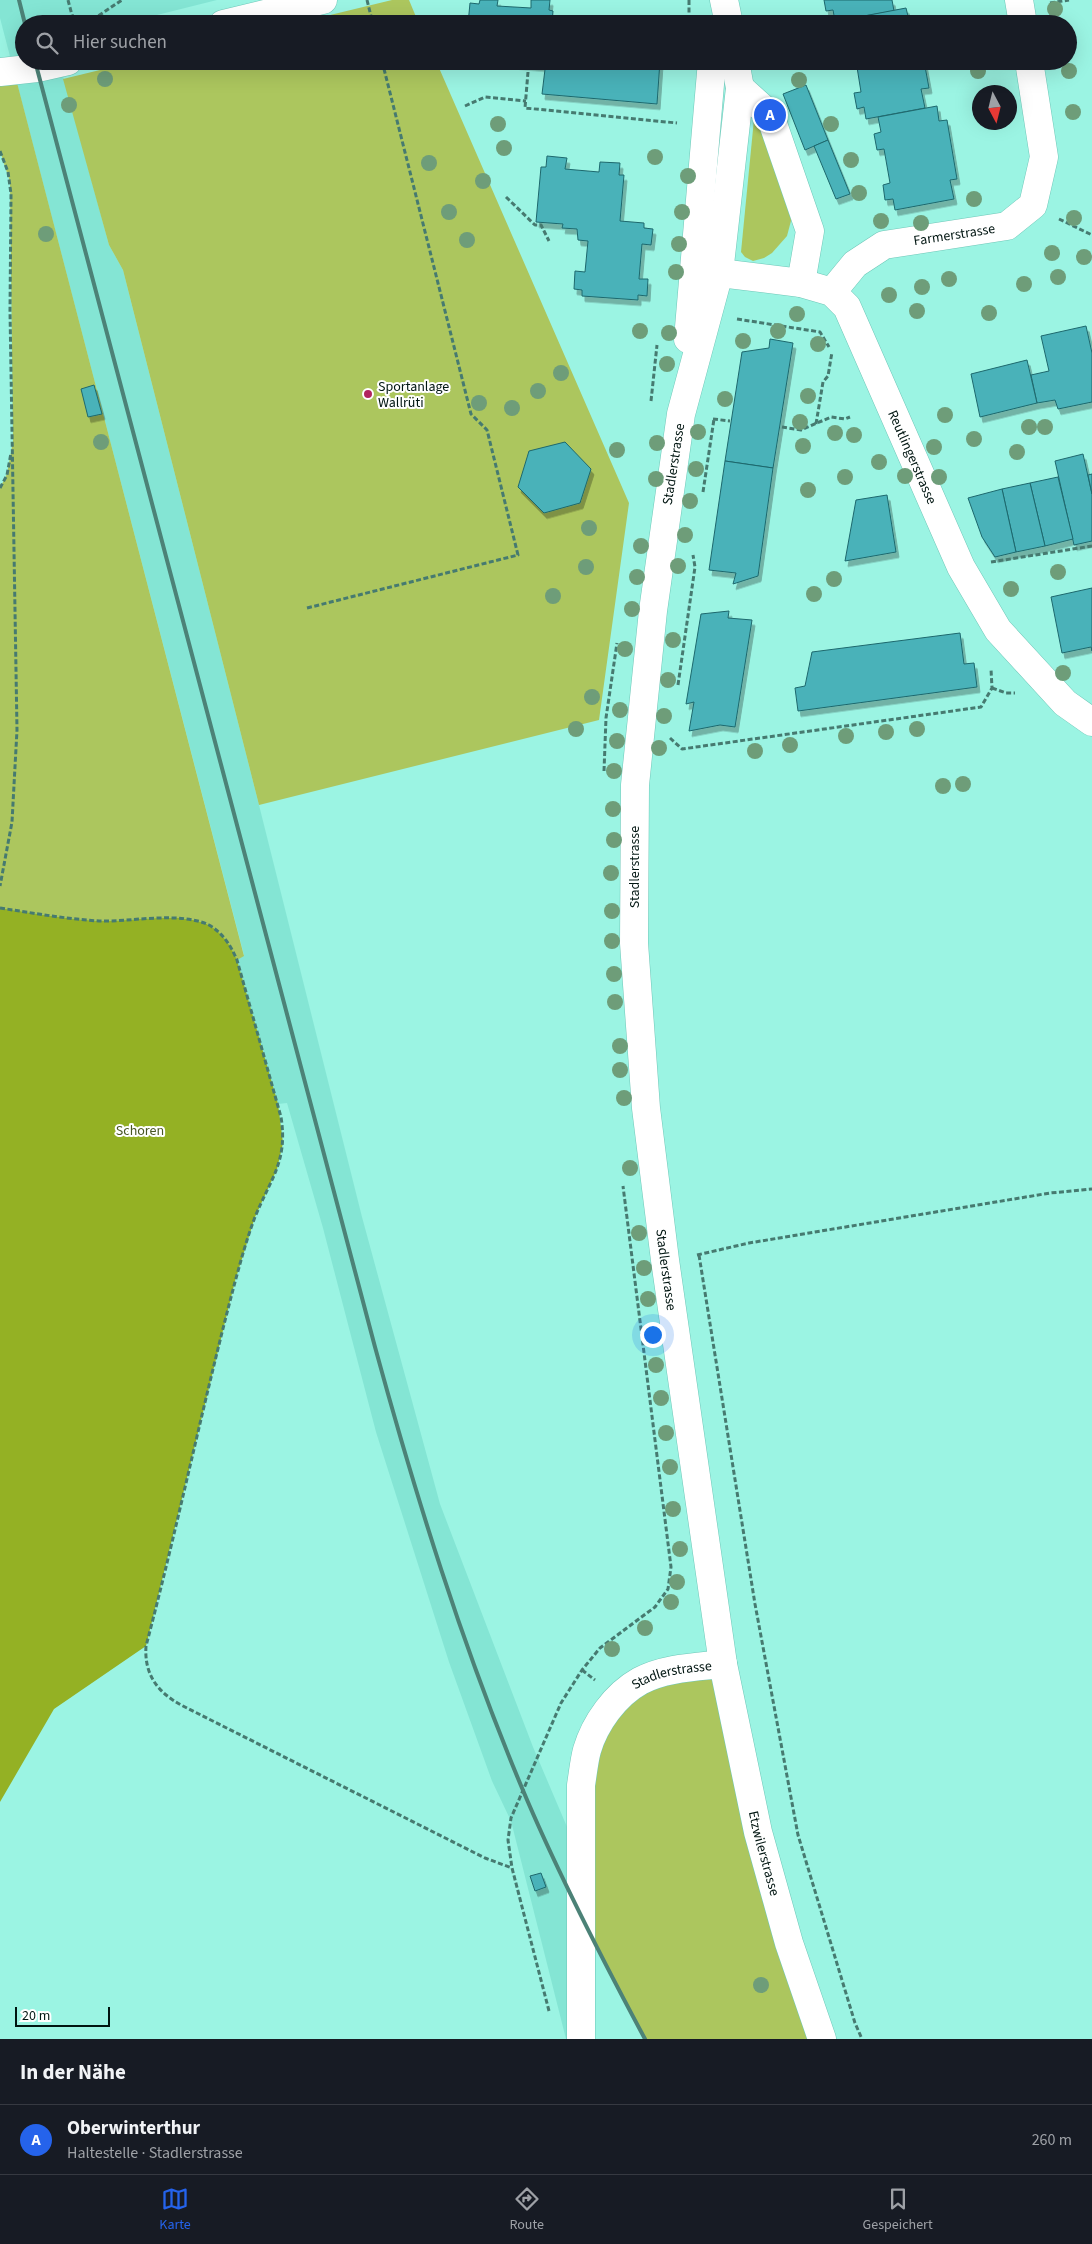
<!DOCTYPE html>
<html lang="de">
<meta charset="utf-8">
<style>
:root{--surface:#171b24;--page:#20242c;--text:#f1f3f6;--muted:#9ea1a6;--line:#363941;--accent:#2563eb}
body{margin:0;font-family:"Source Sans 3",sans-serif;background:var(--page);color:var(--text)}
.compass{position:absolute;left:972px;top:85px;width:45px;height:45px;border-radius:50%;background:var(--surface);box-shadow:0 5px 20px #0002;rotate:173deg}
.scale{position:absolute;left:15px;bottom:12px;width:95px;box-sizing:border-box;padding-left:5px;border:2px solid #001511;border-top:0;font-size:14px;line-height:18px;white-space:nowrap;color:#001511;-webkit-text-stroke:4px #fff;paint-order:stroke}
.you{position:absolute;left:652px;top:1334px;width:18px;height:18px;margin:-12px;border:4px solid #fff;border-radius:50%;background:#1a73e8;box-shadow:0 0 0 8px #1a73e833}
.badge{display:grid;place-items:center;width:32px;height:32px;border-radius:50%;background:var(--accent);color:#fff;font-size:16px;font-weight:700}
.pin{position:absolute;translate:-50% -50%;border:2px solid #fff;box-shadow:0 1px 5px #0006}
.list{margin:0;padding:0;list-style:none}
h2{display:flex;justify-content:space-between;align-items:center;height:65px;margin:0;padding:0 20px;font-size:21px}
h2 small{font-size:16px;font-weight:400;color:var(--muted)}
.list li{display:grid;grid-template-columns:32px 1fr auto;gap:15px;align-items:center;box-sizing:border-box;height:70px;padding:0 20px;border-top:1px solid var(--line)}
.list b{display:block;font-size:19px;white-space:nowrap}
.list p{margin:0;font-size:16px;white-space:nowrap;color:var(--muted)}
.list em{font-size:16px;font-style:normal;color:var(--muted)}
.icon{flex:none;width:28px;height:28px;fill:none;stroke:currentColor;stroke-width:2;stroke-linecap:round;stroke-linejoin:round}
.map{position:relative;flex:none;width:1092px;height:2039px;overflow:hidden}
.search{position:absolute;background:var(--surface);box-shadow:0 5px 20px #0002;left:15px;right:15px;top:15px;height:55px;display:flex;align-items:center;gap:12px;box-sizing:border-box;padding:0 18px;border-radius:28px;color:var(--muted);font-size:19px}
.sheet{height:135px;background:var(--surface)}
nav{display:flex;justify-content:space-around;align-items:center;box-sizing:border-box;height:70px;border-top:1px solid var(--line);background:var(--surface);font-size:14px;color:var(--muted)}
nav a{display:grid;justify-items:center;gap:2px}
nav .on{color:var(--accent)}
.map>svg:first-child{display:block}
.built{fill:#84e5d4}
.green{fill:#acc65e}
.forest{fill:#94b124}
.building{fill:#48b2b9;stroke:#1e686d;filter:url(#shadow)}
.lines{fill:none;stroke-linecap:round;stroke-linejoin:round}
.minor-casing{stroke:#6fc7b8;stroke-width:29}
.major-casing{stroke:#6fc7b8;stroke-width:29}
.path{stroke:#467a70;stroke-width:3;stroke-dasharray:5 2.5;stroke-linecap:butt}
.minor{stroke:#fff;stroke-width:28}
.major{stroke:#fff;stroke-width:28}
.rail{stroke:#4c8277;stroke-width:4}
.tree{fill:#6e9d79}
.poi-dot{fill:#b1255f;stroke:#fff;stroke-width:2}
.labels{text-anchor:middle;stroke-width:4;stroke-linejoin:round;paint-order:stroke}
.street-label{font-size:14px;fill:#001511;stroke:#fff}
.poi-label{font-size:14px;fill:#001511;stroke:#fff;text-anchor:start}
.park-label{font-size:14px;fill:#495623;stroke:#fff}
</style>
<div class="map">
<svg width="1092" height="2039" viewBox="0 0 1092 2039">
<defs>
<filter id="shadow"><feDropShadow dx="3" dy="5.5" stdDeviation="0" flood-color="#0004"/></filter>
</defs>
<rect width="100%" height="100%" fill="#9bf4e3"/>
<polygon class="built" points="0,0 217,0 121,24 24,24 24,61 59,61 109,245 123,270 259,805 362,1217 440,1504 533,1747 596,1895 595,2039 566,2039 511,1821 492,1781 449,1662 376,1432 323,1228 287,1103 278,1104 237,960 244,955 0,18"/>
<g class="green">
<polygon points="392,0 409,0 419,24 293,24"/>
<polygon points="137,61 436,61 629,503 599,720 259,805 123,270 109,245 63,79"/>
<path d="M14 71 244 956 237 960C231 946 223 933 209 925 180 911 131 922 99 921 66 919 33 913 0 908V488L7 474 13 441 10 182 0 151V72Z"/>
<polygon points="755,109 792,217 787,236 772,253 764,258 753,261 745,257 741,252"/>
<polygon points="723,1664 822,2039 645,2039 581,1916 581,1785 616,1698"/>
</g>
<path class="forest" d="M0 908C33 913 66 919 99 921 132 922 179 911 209 925 223 933 231 946 237 960L278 1104 283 1143 277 1169 255 1217 235 1281 146 1646 54 1709 0 1802Z"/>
<g class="building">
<polygon points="480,0 498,0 497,6 531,8 531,0 550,0 549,10 553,11 552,24 468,24 470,3 479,4"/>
<polygon points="824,0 892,0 894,11 835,21 833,10 826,11"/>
<polygon points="906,8 910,24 849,24 848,19"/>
<polygon points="487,61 546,61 544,66"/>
<polygon points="546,61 660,61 657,104 542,94"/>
<polygon points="856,61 924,61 929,88 921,89 925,108 866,119 864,107 857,109 854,93 861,92"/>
<polygon points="806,85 828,140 805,150 783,94"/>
<polygon points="937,106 939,121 947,120 957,179 950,180 954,199 895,210 893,199 885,200 883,185 890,183 884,149 877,150 874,134 881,132 878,117"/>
<polygon points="828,140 850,194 836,199 814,146"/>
<polygon points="547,156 567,158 565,169 599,172 600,162 620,163 619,175 624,175 620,221 644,223 644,228 653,229 651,245 642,244 639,279 648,279 647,296 638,295 638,300 582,296 582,290 574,289 575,271 585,272 588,241 578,240 577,229 562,228 563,224 536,222 541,167 546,167"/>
<polygon points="1086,326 1092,353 1092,402 1058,409 1055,400 1037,403 1031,375 1049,371 1041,336"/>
<polygon points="770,339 793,343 773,468 725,461 742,352 769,348"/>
<polygon points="1027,360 1037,403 980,417 971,374"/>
<polygon points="94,385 102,414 88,417 81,389"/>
<polygon points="565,442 591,469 580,503 544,513 518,487 529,451"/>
<polygon points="1083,454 1092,494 1092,541 1074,545 1055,461"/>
<polygon points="725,461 773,468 758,576 733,584 736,573 709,570"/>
<polygon points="1092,474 1092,494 1088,475"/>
<polygon points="1058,477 1073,539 1045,546 1030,483"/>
<polygon points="1030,483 1045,546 1016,552 1002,489"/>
<polygon points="1002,489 1016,552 995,557 982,537 968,498"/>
<polygon points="887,495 896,552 845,561 856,500"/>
<polygon points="1092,588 1092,651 1091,647 1062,653 1051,597"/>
<polygon points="729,611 728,618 752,620 735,727 720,725 689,731 694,702 686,704 701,614"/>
<polygon points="960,633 964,664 974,663 977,687 798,711 795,688 805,686 812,652"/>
<polygon points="541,1873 546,1887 535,1891 530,1876"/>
</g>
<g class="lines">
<defs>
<g id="minor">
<polyline points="1019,0 1023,24"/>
<polyline points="223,24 323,0"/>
<polyline points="0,72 37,68 68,61"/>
<polyline points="740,88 770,115 810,231 801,283"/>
<path id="s1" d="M695 270 801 283 832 292 847 307 961 567 998 630 1065 703 1092 722"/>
<path id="s2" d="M832 292 855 264 884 245 1007 226 1033 205 1044 157 1029 61"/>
<path id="s3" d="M581 2039V1785C583 1773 584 1761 587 1750 595 1723 615 1695 640 1681 664 1668 696 1667 723 1664"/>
</g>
<g id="major">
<polyline points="724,0 729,24"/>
<path id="s4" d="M735 61 740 88 719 273 681 414 653 611 635 785 634 943 646 1108 665 1260 723 1664 758 1832 789 1943 822 2039"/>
<polyline points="688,339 712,61"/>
</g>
</defs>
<use href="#minor" class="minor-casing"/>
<use href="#major" class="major-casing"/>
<g class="path">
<polyline points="68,0 72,15 79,24"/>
<polyline points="367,0 373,24"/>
<polyline points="689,0 689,24"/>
<polyline points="1050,3 1069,0"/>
<polyline points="86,24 122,0"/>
<polyline points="528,72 525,108 677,123"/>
<polyline points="465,106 485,97 526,101"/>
<polyline points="0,151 8,172 11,194 10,311 17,730 12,822 0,886"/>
<polyline points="506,197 535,225 541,225 549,241"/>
<polyline points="1059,219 1092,235"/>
<polyline points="737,319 820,332 829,347"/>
<polyline points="651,401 657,345"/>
<polyline points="713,419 730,421"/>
<polyline points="816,424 823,382 828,376 832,352"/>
<polyline points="782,427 801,430 831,417 845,419 850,417"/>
<polyline points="0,488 7,475 11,453"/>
<polyline points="703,492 714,419"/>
<polyline points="991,562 1092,546"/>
<polyline points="307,608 518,555 487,430 471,414 382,61"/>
<polyline points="678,685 695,567 693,555"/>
<polyline points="992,688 1006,693 1015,693"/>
<polyline points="670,738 682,749 981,707 992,688 991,669"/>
<polyline points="604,771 606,718 617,643"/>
<path d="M0 908C33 913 66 919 99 921 132 922 179 911 209 925 223 933 231 946 237 960L281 1117C288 1161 271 1178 255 1217 247 1238 241 1260 235 1282 203 1403 178 1525 146 1646 144 1675 158 1693 183 1706L485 1858 512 1868"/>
<polyline points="697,1255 749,1243 1050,1193 1092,1189"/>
<polyline points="699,1255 755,1604 798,1835 855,2023 862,2039"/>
<polyline points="582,1670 595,1680"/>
<polyline points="549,2011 512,1868 508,1840 511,1818 561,1703 582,1670 600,1648 655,1607 668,1589 671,1567 623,1186"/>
</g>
<use href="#minor" class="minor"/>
<use href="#major" class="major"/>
<g class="rail">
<polyline points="19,0 25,24"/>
<path d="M35 61 375 1347C416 1497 462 1645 522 1788 558 1874 601 1957 645 2039"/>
</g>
</g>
<g class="tree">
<circle cx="1055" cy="9" r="8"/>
<circle cx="978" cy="71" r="8"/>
<circle cx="1069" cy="71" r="8"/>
<circle cx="105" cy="79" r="8"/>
<circle cx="799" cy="80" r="8"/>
<circle cx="69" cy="105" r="8"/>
<circle cx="1073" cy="112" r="8"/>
<circle cx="498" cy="124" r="8"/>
<circle cx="831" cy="124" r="8"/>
<circle cx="504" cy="148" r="8"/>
<circle cx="655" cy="157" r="8"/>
<circle cx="851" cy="160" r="8"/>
<circle cx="429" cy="163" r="8"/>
<circle cx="688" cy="176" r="8"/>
<circle cx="483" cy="181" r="8"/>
<circle cx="859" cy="193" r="8"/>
<circle cx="974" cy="199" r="8"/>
<circle cx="449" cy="212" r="8"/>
<circle cx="682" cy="212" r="8"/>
<circle cx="1074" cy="218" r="8"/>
<circle cx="881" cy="221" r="8"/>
<circle cx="921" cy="223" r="8"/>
<circle cx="46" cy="234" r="8"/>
<circle cx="467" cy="240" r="8"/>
<circle cx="679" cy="244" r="8"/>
<circle cx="1052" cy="253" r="8"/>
<circle cx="1084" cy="257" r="8"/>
<circle cx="676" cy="272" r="8"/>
<circle cx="1058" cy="277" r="8"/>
<circle cx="949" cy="279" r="8"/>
<circle cx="1024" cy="284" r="8"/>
<circle cx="922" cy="287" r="8"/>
<circle cx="889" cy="295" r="8"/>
<circle cx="917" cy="311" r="8"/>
<circle cx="989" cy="313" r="8"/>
<circle cx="797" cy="314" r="8"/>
<circle cx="640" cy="331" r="8"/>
<circle cx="778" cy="331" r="8"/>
<circle cx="669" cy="333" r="8"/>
<circle cx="743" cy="341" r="8"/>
<circle cx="818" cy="344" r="8"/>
<circle cx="667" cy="364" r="8"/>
<circle cx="561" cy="373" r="8"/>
<circle cx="538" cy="391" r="8"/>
<circle cx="808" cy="396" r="8"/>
<circle cx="725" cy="399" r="8"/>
<circle cx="479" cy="403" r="8"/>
<circle cx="512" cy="408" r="8"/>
<circle cx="945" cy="415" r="8"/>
<circle cx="800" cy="422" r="8"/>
<circle cx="1029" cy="427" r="8"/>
<circle cx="1045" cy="427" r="8"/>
<circle cx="698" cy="432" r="8"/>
<circle cx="835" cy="433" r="8"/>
<circle cx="854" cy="435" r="8"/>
<circle cx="974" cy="439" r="8"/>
<circle cx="101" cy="442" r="8"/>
<circle cx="657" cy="443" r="8"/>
<circle cx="803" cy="446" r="8"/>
<circle cx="934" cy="447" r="8"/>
<circle cx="617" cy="450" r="8"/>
<circle cx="1017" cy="452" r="8"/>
<circle cx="879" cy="462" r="8"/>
<circle cx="696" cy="469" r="8"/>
<circle cx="905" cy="476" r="8"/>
<circle cx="845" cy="477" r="8"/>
<circle cx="939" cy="477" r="8"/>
<circle cx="656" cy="479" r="8"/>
<circle cx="808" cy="490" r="8"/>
<circle cx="690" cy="501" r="8"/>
<circle cx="589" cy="528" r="8"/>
<circle cx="685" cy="535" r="8"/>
<circle cx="641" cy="546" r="8"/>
<circle cx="678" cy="566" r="8"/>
<circle cx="586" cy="567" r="8"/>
<circle cx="1058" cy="572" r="8"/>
<circle cx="637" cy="577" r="8"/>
<circle cx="834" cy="579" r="8"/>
<circle cx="1011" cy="589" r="8"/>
<circle cx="814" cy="594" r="8"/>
<circle cx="553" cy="596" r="8"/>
<circle cx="632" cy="609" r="8"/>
<circle cx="673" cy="640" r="8"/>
<circle cx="625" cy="649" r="8"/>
<circle cx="1063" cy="673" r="8"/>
<circle cx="668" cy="680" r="8"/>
<circle cx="592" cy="697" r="8"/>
<circle cx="620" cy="710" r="8"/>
<circle cx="664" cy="716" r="8"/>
<circle cx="576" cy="729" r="8"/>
<circle cx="917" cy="729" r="8"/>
<circle cx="886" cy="732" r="8"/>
<circle cx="846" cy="736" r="8"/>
<circle cx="617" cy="741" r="8"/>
<circle cx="790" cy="745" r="8"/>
<circle cx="659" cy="748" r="8"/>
<circle cx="755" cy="751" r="8"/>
<circle cx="614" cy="771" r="8"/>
<circle cx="963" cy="784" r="8"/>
<circle cx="943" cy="786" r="8"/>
<circle cx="613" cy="809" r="8"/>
<circle cx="614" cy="840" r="8"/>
<circle cx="611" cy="873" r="8"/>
<circle cx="612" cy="911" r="8"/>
<circle cx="612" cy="941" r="8"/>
<circle cx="614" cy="974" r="8"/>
<circle cx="615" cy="1002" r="8"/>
<circle cx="620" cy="1046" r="8"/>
<circle cx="620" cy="1070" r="8"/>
<circle cx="624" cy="1098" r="8"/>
<circle cx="630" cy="1168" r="8"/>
<circle cx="639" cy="1233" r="8"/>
<circle cx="644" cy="1268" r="8"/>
<circle cx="648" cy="1299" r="8"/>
<circle cx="652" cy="1331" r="8"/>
<circle cx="656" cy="1365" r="8"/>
<circle cx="661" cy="1398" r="8"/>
<circle cx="666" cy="1433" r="8"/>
<circle cx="670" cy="1467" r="8"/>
<circle cx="673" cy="1509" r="8"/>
<circle cx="680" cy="1549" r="8"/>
<circle cx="677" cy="1582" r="8"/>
<circle cx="671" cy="1602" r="8"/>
<circle cx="645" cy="1628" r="8"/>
<circle cx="612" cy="1649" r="8"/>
<circle cx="761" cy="1985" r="8"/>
</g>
<circle class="poi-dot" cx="368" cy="394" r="5"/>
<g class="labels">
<g class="street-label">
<text dy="5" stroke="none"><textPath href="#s2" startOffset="142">Farmerstrasse</textPath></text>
<text dy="5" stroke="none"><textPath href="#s1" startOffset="324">Reutlingerstrasse</textPath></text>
<text transform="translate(673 464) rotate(-81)" y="5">Stadlerstrasse</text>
<text transform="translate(634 867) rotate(-90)" y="5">Stadlerstrasse</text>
<text dy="5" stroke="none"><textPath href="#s4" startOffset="1220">Stadlerstrasse</textPath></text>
<text dy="5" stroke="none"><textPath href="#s3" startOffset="411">Stadlerstrasse</textPath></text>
<text dy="5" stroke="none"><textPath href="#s4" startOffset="1812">Etzwilerstrasse</textPath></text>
</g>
<g class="poi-label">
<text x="378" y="391">Sportanlage<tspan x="378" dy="16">Wallrüti</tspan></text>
</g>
<g class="park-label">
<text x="140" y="1135">Schoren</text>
</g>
</g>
</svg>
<svg class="compass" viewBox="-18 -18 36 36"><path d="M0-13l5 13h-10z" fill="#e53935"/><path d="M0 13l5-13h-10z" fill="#9ea1a6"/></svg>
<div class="scale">20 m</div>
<div class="you"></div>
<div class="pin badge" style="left:770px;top:115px">A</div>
<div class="search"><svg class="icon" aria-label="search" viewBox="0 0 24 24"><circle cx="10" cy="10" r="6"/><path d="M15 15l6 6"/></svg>Hier suchen</div>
</div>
<section class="sheet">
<h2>In der Nähe<small></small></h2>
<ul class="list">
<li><span class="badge">A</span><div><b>Oberwinterthur</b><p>Haltestelle · Stadlerstrasse</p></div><em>260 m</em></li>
</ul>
</section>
<nav>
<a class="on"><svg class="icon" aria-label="map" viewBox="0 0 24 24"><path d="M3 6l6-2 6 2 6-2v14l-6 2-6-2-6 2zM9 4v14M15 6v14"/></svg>Karte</a>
<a><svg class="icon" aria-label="directions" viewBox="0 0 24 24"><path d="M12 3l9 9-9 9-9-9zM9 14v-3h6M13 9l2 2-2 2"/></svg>Route</a>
<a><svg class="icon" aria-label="saved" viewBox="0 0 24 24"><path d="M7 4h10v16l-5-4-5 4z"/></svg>Gespeichert</a>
</nav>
